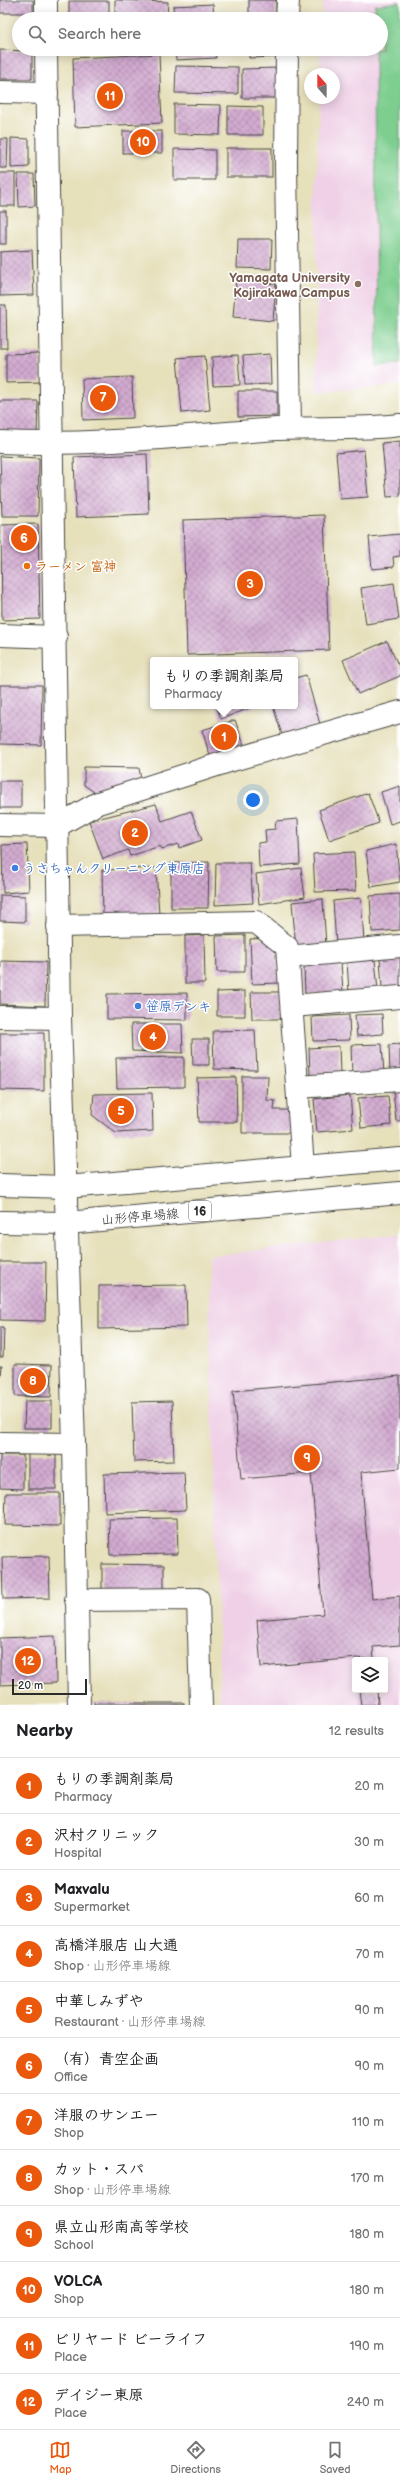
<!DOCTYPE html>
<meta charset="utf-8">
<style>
:root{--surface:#fff;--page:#f2f2f2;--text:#202124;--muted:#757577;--line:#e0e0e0;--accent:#ea580c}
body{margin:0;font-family:"Balsamiq Sans","Klee One",sans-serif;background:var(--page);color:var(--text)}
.controls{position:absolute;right:12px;bottom:12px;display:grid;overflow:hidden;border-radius:4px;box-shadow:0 2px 10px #0003}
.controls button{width:36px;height:36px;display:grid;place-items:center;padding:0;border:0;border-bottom:1px solid var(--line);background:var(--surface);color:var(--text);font:20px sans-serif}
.compass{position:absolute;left:304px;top:68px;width:36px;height:36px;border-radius:50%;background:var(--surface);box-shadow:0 2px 10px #0003;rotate:339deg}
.scale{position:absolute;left:12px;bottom:10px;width:75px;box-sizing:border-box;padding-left:4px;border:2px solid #2b2b2b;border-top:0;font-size:11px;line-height:14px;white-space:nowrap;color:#2b2b2b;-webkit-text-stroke:3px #fff;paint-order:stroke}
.you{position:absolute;left:253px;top:800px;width:14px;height:14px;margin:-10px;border:3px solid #fff;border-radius:50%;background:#1a73e8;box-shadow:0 0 0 6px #1a73e833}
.badge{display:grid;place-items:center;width:26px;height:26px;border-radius:50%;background:var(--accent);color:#fff;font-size:13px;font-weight:700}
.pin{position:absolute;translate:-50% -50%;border:2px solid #fff;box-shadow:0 1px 4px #0006}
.popup{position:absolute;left:150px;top:657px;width:148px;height:52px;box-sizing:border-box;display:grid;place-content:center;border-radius:4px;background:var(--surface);filter:drop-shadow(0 1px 3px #0005);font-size:13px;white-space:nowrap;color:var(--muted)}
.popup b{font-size:15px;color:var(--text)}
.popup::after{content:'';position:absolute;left:50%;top:100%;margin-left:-8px;border:8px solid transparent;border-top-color:var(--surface)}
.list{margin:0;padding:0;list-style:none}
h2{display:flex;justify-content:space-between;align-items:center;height:52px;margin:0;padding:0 16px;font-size:17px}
h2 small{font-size:13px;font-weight:400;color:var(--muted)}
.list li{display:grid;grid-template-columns:26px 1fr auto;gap:12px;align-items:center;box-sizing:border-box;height:56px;padding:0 16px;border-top:1px solid var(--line)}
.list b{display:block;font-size:15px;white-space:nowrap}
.list p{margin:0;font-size:13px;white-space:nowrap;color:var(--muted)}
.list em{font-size:13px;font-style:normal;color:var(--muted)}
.icon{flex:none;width:22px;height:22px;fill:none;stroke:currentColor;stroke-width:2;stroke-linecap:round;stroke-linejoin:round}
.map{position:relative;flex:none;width:400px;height:1705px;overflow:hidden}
.search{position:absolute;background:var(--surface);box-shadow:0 2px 10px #0003;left:12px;right:12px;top:12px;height:44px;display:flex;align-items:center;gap:10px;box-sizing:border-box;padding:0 14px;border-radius:22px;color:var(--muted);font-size:15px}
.sheet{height:724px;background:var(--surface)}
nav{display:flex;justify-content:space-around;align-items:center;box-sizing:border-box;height:56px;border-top:1px solid var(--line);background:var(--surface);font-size:11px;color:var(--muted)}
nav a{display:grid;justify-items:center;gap:2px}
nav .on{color:var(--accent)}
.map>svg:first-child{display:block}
.built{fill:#efd0e6;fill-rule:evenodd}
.park{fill:#7dce8f;stroke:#547c5d}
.building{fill:url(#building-cross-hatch)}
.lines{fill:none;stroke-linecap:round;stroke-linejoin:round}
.minor-casing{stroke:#474641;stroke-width:24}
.major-casing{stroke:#474641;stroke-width:24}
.minor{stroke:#fff;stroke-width:22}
.major{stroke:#fff;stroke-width:22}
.education-dot{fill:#8d6e63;stroke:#fff;stroke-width:1.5}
.food-dot{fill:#e8710a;stroke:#fff;stroke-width:1.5}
.shop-dot{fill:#3f7fe0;stroke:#fff;stroke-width:1.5}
.labels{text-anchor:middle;stroke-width:3;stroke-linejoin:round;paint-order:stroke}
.shield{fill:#fff;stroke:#6b6b6b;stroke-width:1}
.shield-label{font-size:12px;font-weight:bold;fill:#2b2b2b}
.education-label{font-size:13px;font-weight:bold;fill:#785e54;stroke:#fff;text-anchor:end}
.food-label{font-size:13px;font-weight:bold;fill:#c56008;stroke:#fff;text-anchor:start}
.shop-label{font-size:13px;font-weight:bold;fill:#366cbe;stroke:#fff;text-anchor:start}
.street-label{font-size:13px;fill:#2b2b2b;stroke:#fff}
</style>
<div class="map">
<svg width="400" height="1705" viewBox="0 0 400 1705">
<defs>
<pattern id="building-cross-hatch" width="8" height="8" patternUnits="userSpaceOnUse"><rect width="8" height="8" fill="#d3acd1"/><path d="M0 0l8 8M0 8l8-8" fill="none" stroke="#ab8caa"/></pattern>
</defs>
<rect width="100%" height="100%" fill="#fff"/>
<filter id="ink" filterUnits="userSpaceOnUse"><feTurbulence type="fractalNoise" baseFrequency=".025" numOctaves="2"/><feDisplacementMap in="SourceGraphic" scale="8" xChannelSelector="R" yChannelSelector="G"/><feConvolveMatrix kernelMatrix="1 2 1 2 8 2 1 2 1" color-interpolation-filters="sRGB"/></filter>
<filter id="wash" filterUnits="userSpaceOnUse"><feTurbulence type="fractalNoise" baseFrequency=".012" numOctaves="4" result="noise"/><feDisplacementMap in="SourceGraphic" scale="16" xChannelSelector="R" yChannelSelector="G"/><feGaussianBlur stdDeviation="0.9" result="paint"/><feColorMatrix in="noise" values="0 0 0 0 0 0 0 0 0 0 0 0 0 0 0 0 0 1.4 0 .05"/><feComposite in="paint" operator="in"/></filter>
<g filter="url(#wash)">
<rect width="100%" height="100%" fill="#e6e0bb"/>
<g class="built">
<polygon points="323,0 400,0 400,385 316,392 317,183 319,98 334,98 334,74 320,74 321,49 381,49 381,19 322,19"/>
<path d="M400 1234V1705H220L208 1256ZM355 1660H385V1690H355Z"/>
</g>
<polygon class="park" points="400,2 400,364 377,366 375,49 381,49 381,19 375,19 375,5"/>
<g id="blocks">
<g class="building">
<rect x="0" y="0" width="33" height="13"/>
<polygon points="115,0 168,2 167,19 115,19"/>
<rect x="249" y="0" width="27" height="19"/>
<rect x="69" y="1" width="40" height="18"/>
<polygon points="213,4 214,19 174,19 173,6"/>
<polygon points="175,49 215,49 216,58 176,60"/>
<polygon points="249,49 276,49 276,57 249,58"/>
<polygon points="0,50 32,51 32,79 0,79"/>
<polygon points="159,54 162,123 75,127 73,58"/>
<polygon points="176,66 238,67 238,94 175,93"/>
<polygon points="278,68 278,98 242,98 242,69"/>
<polygon points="174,104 221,105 220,135 174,134"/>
<polygon points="228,106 263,107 263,135 228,135"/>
<rect x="123" y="131" width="39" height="22"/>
<polygon points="11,138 29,139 29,167 11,168"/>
<polygon points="0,139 8,139 7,168 0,168"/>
<rect x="226" y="148" width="46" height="29"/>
<polygon points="174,149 215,150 215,180 174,180"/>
<rect x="0" y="173" width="15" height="33"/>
<polygon points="18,174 34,174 35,206 19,207"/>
<rect x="0" y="211" width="6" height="33"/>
<polygon points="238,239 272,239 271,269 237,268"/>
<polygon points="32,250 34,295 0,296 0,252"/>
<polygon points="236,280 276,284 273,321 233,317"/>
<polygon points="0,305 6,305 7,348 0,348"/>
<polygon points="40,353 41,382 6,383 6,354"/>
<polygon points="270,354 271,384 245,385 243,356"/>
<polygon points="238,355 240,385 213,386 212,357"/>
<polygon points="205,356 210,410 182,413 177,358"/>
<polygon points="132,377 133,418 83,420 82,379"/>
<polygon points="238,391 277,391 277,416 238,417"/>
<polygon points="0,401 38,401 37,433 0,432"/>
<polygon points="400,441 400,496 387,497 382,443"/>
<polygon points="364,450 368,497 340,499 336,453"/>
<polygon points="147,454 149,514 76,517 74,457"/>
<polygon points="0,456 39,458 38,516 2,516"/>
<polygon points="324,515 329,650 187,655 183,520"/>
<polygon points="38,524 40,619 2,620 1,525"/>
<polygon points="400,534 400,556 393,557 394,567 372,569 369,537"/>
<polygon points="394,583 399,619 366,624 361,588"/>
<polygon points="387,641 400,669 400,676 358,694 343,660"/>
<polygon points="306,675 320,724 282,735 273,706 295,706 295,678"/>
<polygon points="0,685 42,685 41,745 0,744"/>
<polygon points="216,706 255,706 221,719"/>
<polygon points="235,720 244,745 210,756 202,730"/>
<polygon points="84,767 139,768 141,780 97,794 84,785"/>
<rect x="0" y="781" width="21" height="27"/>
<polygon points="400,786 400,821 390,824 381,792"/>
<polygon points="368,793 379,823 329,840 319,810"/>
<polygon points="156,804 162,821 191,811 202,840 179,848 178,844 162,849 160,846 130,856 128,850 103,859 89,821"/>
<polygon points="298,819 300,864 259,867 258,843 266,842 265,830 275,829 276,821"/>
<polygon points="27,844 29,891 3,893 2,845"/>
<polygon points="396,844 400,882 371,887 366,851"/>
<polygon points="354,852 356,891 315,892 313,854"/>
<polygon points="209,862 208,908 171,908 171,863"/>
<polygon points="216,863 250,863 253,903 215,905"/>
<polygon points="156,868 159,914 103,915 102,870"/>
<polygon points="301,868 305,897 259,904 256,874"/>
<polygon points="400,894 400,930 372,932 370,896"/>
<polygon points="0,895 25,896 25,922 0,921"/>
<polygon points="361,898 364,941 336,944 333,901"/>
<polygon points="323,899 326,946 296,948 292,902"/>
<polygon points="204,935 205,983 185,983 185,936"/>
<polygon points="245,935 245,972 217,972 216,936"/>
<polygon points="276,938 279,983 252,984 250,939"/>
<polygon points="400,957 400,987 382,988 380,959"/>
<polygon points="375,960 378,990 349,992 347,962"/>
<polygon points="1,961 46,962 45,1006 0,1004"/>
<polygon points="341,962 343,992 305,994 304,965"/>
<polygon points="245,991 245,1016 217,1016 217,992"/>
<polygon points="251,992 280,992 281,1019 252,1019"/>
<polygon points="187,993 187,1020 107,1019 107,994"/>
<polygon points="382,1014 383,1034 357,1036 355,1015"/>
<polygon points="349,1015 350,1040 313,1041 312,1017"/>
<polygon points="131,1024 182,1024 183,1053 132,1051"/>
<polygon points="255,1030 257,1070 214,1069 213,1031"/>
<polygon points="0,1033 44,1033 44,1091 0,1090"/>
<polygon points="192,1039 209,1039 209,1065 193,1065"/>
<polygon points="382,1044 384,1074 352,1075 351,1045"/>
<polygon points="400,1044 400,1073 390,1073 389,1045"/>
<polygon points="339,1046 340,1074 310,1076 309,1048"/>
<polygon points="184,1057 184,1087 117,1088 116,1058"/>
<polygon points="242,1076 268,1076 267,1100 275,1101 274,1110 291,1110 292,1133 242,1133"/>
<polygon points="236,1077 237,1122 199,1122 197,1078"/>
<polygon points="393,1090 400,1090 400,1121 396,1121"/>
<polygon points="152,1093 153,1131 116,1133 92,1115 94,1094"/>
<polygon points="350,1095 353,1129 317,1132 314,1099"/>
<polygon points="388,1096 391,1125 361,1128 358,1098"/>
<polygon points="0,1262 46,1262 45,1321 0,1320"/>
<polygon points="186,1285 187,1327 99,1329 99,1286"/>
<polygon points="0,1327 4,1327 3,1357 0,1357"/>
<polygon points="15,1364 52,1365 51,1397 15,1396"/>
<polygon points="0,1366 2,1366 1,1376 0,1376"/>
<polygon points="400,1376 400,1468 361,1472 372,1599 400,1596 400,1645 373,1647 374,1660 357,1658 261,1667 257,1620 323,1614 311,1473 241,1479 233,1391"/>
<polygon points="25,1401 52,1401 52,1428 24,1428"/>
<polygon points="172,1401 174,1461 134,1462 132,1402"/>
<rect x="28" y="1454" width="28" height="35"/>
<polygon points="0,1455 23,1455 23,1489 0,1488"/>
<polygon points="184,1472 186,1510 105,1513 104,1474"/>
<polygon points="6,1493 60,1493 60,1526 5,1525"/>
<polygon points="177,1518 178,1554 110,1555 109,1519"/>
<polygon points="49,1556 50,1598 3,1599 2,1557"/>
<polygon points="102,1564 164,1565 164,1593 102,1592"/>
<polygon points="55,1636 56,1683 0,1685 0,1638"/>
<polygon points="359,1690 377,1690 378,1705 361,1705"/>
<rect x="94" y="1703" width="90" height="2"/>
</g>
</g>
</g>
<g filter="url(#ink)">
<use href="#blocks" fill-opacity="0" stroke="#474641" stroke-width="1"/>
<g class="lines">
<defs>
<g id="minor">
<polyline points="46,0 46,19"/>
<polyline points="287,19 288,0"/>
<polyline points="46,49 60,1018 74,1444 79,1705"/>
<polyline points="287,49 286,165 290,428"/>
<polyline points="0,92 47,93"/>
<path d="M0 442C92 446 184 436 276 429 317 427 359 430 400 425"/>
<polyline points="0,635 56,637"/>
<polyline points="0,825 57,826 98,803 229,761 400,712"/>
<polyline points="58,926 256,922 287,947 303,1167"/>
<polyline points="288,957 400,946"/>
<polyline points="292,1006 400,997"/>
<polyline points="0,1017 60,1018"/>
<polyline points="298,1087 400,1080"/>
<polyline points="0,1443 74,1444"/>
<polyline points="76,1600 198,1599 201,1705"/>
</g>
<g id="major">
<polyline points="0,1185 66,1187 400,1159"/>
<polyline points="0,1222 67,1223 400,1193"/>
</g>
</defs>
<use href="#minor" class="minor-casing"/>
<use href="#major" class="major-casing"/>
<use href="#minor" class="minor"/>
<use href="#major" class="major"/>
</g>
</g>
<circle class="education-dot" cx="358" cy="284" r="4"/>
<circle class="food-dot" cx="27" cy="566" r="4"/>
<g class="shop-dot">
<circle cx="15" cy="868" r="4"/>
<circle cx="138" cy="1006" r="4"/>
</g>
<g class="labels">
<rect class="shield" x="189" y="1201" width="22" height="20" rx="3"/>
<g class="shield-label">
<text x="200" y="1215">16</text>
</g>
<g class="education-label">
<text x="350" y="282">Yamagata University<tspan x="350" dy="15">Kojirakawa Campus</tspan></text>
</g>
<g class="food-label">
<text x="35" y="571">ラーメン 富神</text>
</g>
<g class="shop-label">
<text x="23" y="873">うさちゃんクリーニング東原店</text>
<text x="146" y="1011">笹原デンキ</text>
</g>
<g class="street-label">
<text transform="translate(140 1216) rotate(-5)" y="5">山形停車場線</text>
</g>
</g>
</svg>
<div class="controls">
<button><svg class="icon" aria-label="layers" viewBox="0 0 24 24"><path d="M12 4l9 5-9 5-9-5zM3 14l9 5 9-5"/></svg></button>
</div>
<svg class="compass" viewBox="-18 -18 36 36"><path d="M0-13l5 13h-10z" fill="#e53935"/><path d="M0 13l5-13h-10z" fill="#757577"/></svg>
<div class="scale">20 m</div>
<div class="you"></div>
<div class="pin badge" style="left:224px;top:737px">1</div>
<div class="popup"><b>もりの季調剤薬局</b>Pharmacy</div>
<div class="pin badge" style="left:135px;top:833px">2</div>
<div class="pin badge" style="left:250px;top:584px">3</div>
<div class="pin badge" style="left:153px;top:1037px">4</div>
<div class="pin badge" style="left:121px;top:1111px">5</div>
<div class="pin badge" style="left:24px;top:538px">6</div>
<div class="pin badge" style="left:103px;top:398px">7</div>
<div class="pin badge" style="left:33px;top:1381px">8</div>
<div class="pin badge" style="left:307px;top:1458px">9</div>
<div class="pin badge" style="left:143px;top:142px">10</div>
<div class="pin badge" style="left:110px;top:96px">11</div>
<div class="pin badge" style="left:28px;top:1661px">12</div>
<div class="search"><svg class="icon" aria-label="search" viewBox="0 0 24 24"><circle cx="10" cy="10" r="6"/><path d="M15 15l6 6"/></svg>Search here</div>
</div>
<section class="sheet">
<h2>Nearby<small>12 results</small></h2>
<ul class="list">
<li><span class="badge">1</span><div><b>もりの季調剤薬局</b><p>Pharmacy</p></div><em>20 m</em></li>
<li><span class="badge">2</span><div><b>沢村クリニック</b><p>Hospital</p></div><em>30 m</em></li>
<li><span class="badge">3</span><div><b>Maxvalu</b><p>Supermarket</p></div><em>60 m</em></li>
<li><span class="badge">4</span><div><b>高橋洋服店 山大通</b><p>Shop · 山形停車場線</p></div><em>70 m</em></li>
<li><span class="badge">5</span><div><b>中華しみずや</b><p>Restaurant · 山形停車場線</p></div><em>90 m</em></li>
<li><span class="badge">6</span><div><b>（有）青空企画</b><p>Office</p></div><em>90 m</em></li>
<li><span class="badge">7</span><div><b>洋服のサンエー</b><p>Shop</p></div><em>110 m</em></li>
<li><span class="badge">8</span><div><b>カット・スパ</b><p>Shop · 山形停車場線</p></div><em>170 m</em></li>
<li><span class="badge">9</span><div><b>県立山形南高等学校</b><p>School</p></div><em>180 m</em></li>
<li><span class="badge">10</span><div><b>VOLCA</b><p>Shop</p></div><em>180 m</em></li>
<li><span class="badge">11</span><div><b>ビリヤード ビーライフ</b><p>Place</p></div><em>190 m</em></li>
<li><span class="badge">12</span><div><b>デイジー東原</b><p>Place</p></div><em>240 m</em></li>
</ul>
</section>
<nav>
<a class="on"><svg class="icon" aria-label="map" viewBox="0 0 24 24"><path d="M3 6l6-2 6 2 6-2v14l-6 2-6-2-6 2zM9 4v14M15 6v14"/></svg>Map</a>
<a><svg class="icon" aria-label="directions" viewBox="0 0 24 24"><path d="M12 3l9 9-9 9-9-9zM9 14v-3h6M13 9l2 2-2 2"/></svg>Directions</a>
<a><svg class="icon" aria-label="saved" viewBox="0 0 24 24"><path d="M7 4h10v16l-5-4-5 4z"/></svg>Saved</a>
</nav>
